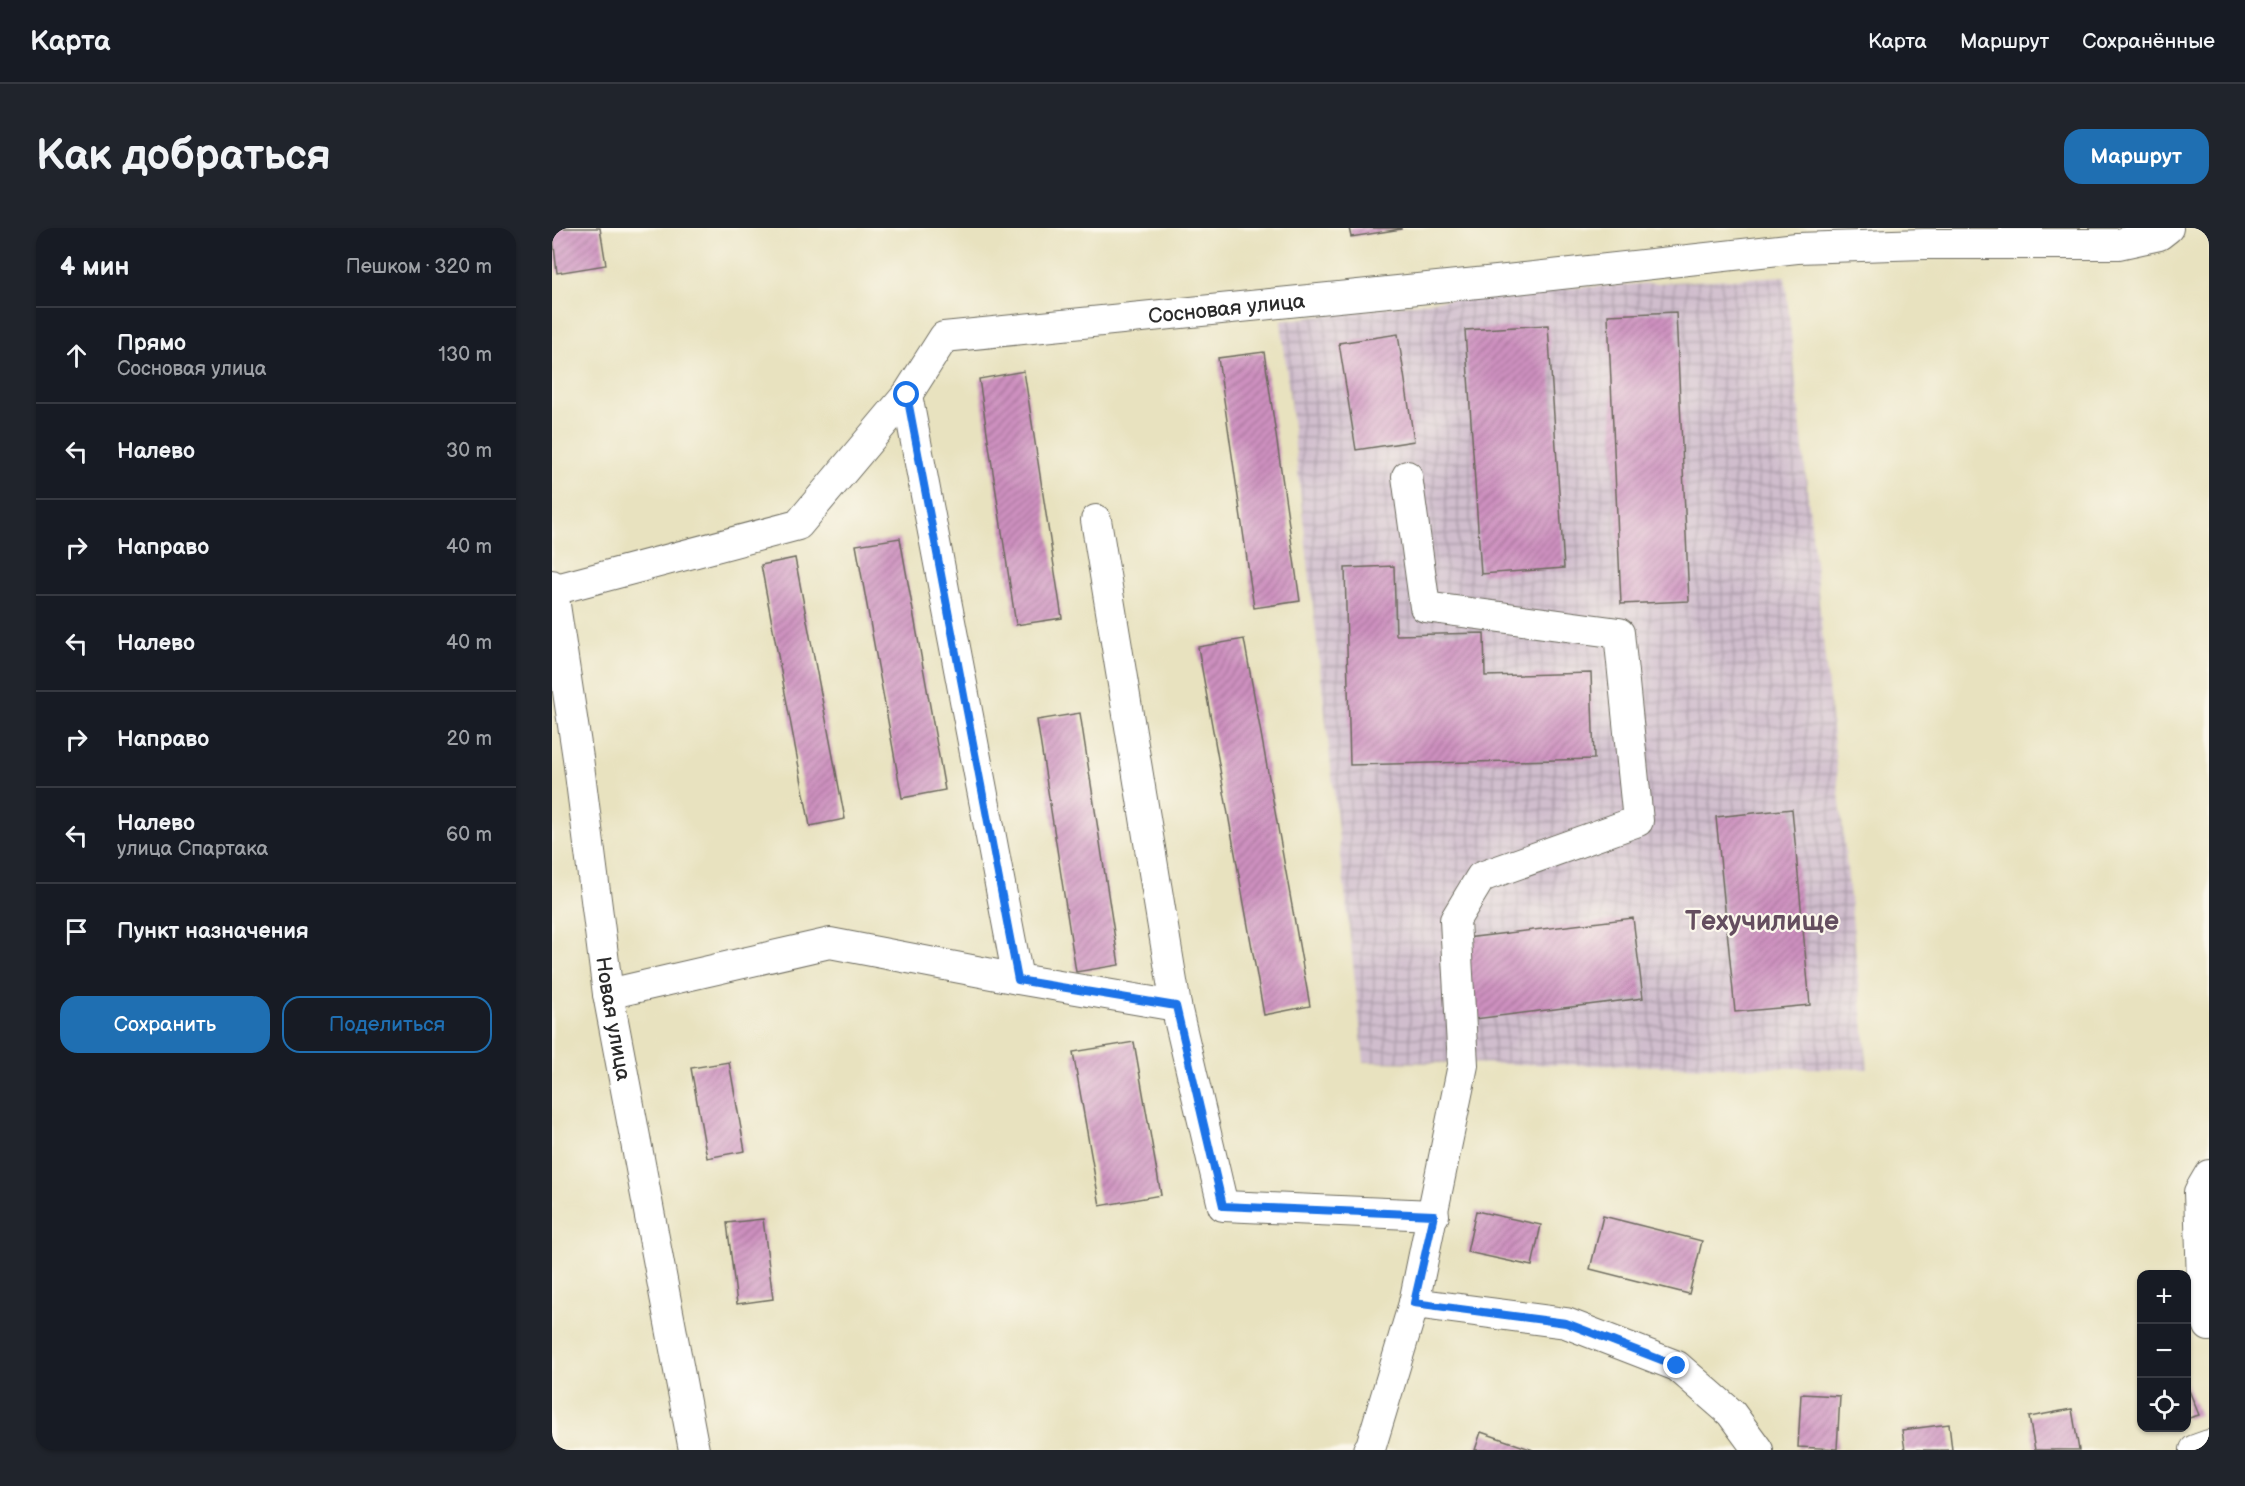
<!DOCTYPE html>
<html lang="ru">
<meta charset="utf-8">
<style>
:root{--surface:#171b24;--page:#20242c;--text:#f1f3f6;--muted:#9ea1a6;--line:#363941;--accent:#1f6fb2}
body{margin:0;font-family:"Balsamiq Sans",sans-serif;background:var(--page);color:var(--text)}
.controls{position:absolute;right:18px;bottom:18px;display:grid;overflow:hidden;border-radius:12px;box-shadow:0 2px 4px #0004}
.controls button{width:54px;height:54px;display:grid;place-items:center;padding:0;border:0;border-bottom:2px solid var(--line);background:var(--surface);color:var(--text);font:30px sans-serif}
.stop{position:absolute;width:18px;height:18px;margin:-14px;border:4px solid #1a73e8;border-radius:50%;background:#fff}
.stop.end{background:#1a73e8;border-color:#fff;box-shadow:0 2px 6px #0008}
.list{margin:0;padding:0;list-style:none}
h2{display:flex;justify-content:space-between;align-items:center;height:78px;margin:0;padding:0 24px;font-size:26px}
h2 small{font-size:20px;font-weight:400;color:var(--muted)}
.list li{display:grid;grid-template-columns:39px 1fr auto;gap:18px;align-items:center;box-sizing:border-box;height:96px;padding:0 24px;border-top:2px solid var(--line)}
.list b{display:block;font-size:22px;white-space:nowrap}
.list p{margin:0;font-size:20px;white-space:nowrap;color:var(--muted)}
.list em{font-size:20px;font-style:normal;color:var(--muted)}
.actions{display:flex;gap:12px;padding:18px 24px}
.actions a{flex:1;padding:14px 0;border:2px solid var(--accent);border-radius:18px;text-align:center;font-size:21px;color:var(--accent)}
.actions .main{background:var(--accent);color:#fff}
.icon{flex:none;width:33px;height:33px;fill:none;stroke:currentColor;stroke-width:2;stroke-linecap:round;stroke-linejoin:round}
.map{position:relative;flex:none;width:1657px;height:1222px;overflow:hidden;border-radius:18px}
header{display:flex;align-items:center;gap:36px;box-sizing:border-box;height:84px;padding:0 30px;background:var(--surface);border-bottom:2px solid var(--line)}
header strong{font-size:28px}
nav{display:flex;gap:33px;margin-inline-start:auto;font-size:21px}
.intro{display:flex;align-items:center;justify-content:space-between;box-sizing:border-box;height:144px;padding:0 36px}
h1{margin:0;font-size:42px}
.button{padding:15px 27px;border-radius:18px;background:var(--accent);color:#fff;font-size:21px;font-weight:700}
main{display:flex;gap:36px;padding:0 36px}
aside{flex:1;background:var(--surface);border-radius:18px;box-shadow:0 2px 4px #0004}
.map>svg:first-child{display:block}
.industrial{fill:url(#industrial-grid)}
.building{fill:url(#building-hatch)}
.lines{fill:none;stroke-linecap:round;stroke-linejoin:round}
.minor-casing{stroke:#6d6b5f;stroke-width:32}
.minor{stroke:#fff;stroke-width:30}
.route{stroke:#1a73e8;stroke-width:8}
.labels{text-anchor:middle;stroke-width:4.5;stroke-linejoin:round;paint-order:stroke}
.street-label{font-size:21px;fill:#2b2b2b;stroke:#fbf7ec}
.district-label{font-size:27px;font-weight:bold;fill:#644e5f;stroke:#fbf7ec}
</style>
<header>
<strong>Карта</strong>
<nav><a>Карта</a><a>Маршрут</a><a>Сохранённые</a></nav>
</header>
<div class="intro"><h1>Как добраться</h1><a class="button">Маршрут</a></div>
<main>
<aside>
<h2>4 мин<small>Пешком · 320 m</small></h2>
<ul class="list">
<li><svg class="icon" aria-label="ahead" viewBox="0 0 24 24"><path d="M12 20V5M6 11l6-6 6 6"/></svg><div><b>Прямо</b><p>Сосновая улица</p></div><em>130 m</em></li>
<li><svg class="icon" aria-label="left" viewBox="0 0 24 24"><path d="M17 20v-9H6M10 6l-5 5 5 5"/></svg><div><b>Налево</b></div><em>30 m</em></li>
<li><svg class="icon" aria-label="right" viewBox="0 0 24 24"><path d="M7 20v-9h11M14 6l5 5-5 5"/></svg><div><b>Направо</b></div><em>40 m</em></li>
<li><svg class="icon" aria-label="left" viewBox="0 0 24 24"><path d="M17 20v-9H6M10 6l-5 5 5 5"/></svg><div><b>Налево</b></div><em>40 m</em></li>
<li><svg class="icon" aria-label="right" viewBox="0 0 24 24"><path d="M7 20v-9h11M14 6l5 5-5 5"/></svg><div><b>Направо</b></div><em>20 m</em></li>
<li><svg class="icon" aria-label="left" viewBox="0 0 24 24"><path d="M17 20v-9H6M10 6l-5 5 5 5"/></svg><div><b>Налево</b><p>улица Спартака</p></div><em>60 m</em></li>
<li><svg class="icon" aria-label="arrive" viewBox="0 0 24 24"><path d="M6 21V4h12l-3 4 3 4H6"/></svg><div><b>Пункт назначения</b></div></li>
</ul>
<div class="actions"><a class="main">Сохранить</a><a>Поделиться</a></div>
</aside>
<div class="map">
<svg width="1657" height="1222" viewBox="0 0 1657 1222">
<defs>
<pattern id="industrial-grid" width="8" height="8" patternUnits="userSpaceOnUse" patternTransform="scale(1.5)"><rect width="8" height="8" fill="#d0bdcd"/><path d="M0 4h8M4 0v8" fill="none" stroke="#a99aa7"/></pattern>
<pattern id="building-hatch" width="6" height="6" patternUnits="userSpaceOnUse" patternTransform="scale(1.5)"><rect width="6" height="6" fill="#cd90bf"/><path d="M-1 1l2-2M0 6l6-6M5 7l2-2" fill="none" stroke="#a7769b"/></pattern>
</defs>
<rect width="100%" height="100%" fill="#fbf7ec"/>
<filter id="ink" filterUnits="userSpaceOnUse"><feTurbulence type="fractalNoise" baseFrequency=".0167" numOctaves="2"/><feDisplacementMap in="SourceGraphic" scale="12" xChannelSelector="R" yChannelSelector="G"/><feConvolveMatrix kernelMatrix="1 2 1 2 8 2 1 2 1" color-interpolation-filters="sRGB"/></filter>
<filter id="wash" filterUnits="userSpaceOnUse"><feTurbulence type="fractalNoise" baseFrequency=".008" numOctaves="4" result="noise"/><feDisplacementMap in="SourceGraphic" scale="24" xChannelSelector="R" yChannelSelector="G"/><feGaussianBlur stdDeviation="1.35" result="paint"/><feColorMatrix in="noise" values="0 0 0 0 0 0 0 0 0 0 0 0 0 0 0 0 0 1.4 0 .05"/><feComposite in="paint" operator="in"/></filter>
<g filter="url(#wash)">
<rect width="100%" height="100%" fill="#e8e2bf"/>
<polygon class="industrial" points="1233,48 1316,841 812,834 729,93 958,63"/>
<g id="blocks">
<g class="building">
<polygon points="0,0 48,0 54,37 5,45"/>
<polygon points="797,0 849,0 849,1 799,9"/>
<polygon points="1124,84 1137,373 1069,376 1056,87"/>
<polygon points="996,97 1012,340 929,346 913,102"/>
<polygon points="846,106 862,213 804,222 787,115"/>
<polygon points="712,124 748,373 702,380 666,130"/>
<polygon points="472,143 510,390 464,397 427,151"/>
<polygon points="348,310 393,562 350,570 304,317"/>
<polygon points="243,330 293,591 258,598 209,337"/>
<polygon points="842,338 844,407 932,405 933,448 1039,445 1042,531 798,537 793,340"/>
<polygon points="692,411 758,778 712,787 646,419"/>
<polygon points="528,485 567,737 524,744 485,492"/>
<polygon points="1240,581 1258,777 1183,784 1164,589"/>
<polygon points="1081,690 1091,770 923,791 914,710"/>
<polygon points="582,814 609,967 548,978 521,824"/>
<polygon points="177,834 193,923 155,930 139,840"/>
<polygon points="924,983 989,997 980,1038 915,1024"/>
<polygon points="1051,988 1150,1013 1137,1066 1038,1041"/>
<polygon points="211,991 221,1071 185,1076 175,995"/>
<polygon points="1634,1155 1647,1187 1634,1191"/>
<polygon points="1249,1166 1288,1168 1285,1221 1246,1219"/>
<polygon points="1520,1181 1527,1222 1483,1222 1477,1189"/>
<polygon points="1397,1196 1400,1222 1353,1222 1350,1202"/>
<polygon points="929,1204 981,1222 923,1222"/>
</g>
</g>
</g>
<g filter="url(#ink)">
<use href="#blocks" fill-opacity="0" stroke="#6d6b5f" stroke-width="1.5"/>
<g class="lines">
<defs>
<g id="minor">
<polyline points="355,167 466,751"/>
<polyline points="544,292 624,778 671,978 882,987"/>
<path id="s1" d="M0 357 26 530 56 766 142 1222"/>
<path id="s2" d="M1 362 246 297 355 167 392 109 945 53 1245 20 1373 16H1566L1607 7 1616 0"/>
<polyline points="56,766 278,715 466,751 624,778"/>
<polyline points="1657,947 1647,964 1651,1083 1657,1098"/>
<polyline points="862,1075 1014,1095 1125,1138 1179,1185 1206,1222"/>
<polyline points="816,1222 819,1218 862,1075 911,837 903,692 929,649 1086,593 1067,405 873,379 855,248"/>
<polyline points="1643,1222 1657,1217"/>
</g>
</defs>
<use href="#minor" class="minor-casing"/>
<use href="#minor" class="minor"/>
</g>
</g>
<g class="lines" filter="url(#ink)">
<polyline class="route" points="355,167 466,752 624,778 671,978 882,987 862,1075 1014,1095 1125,1138"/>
</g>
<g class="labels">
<g class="street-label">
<text dy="7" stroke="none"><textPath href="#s2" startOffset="776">Сосновая улица</textPath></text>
<text dy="7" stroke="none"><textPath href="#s1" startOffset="438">Новая улица</textPath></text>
</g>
<g class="district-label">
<text x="1210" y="702">Техучилище</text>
</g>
</g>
</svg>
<div class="controls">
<button>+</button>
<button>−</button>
<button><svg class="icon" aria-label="locate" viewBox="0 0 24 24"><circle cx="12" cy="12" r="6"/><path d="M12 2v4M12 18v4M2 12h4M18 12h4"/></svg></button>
</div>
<div class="stop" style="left:355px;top:167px"></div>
<div class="stop end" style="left:1125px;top:1138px"></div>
</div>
</main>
